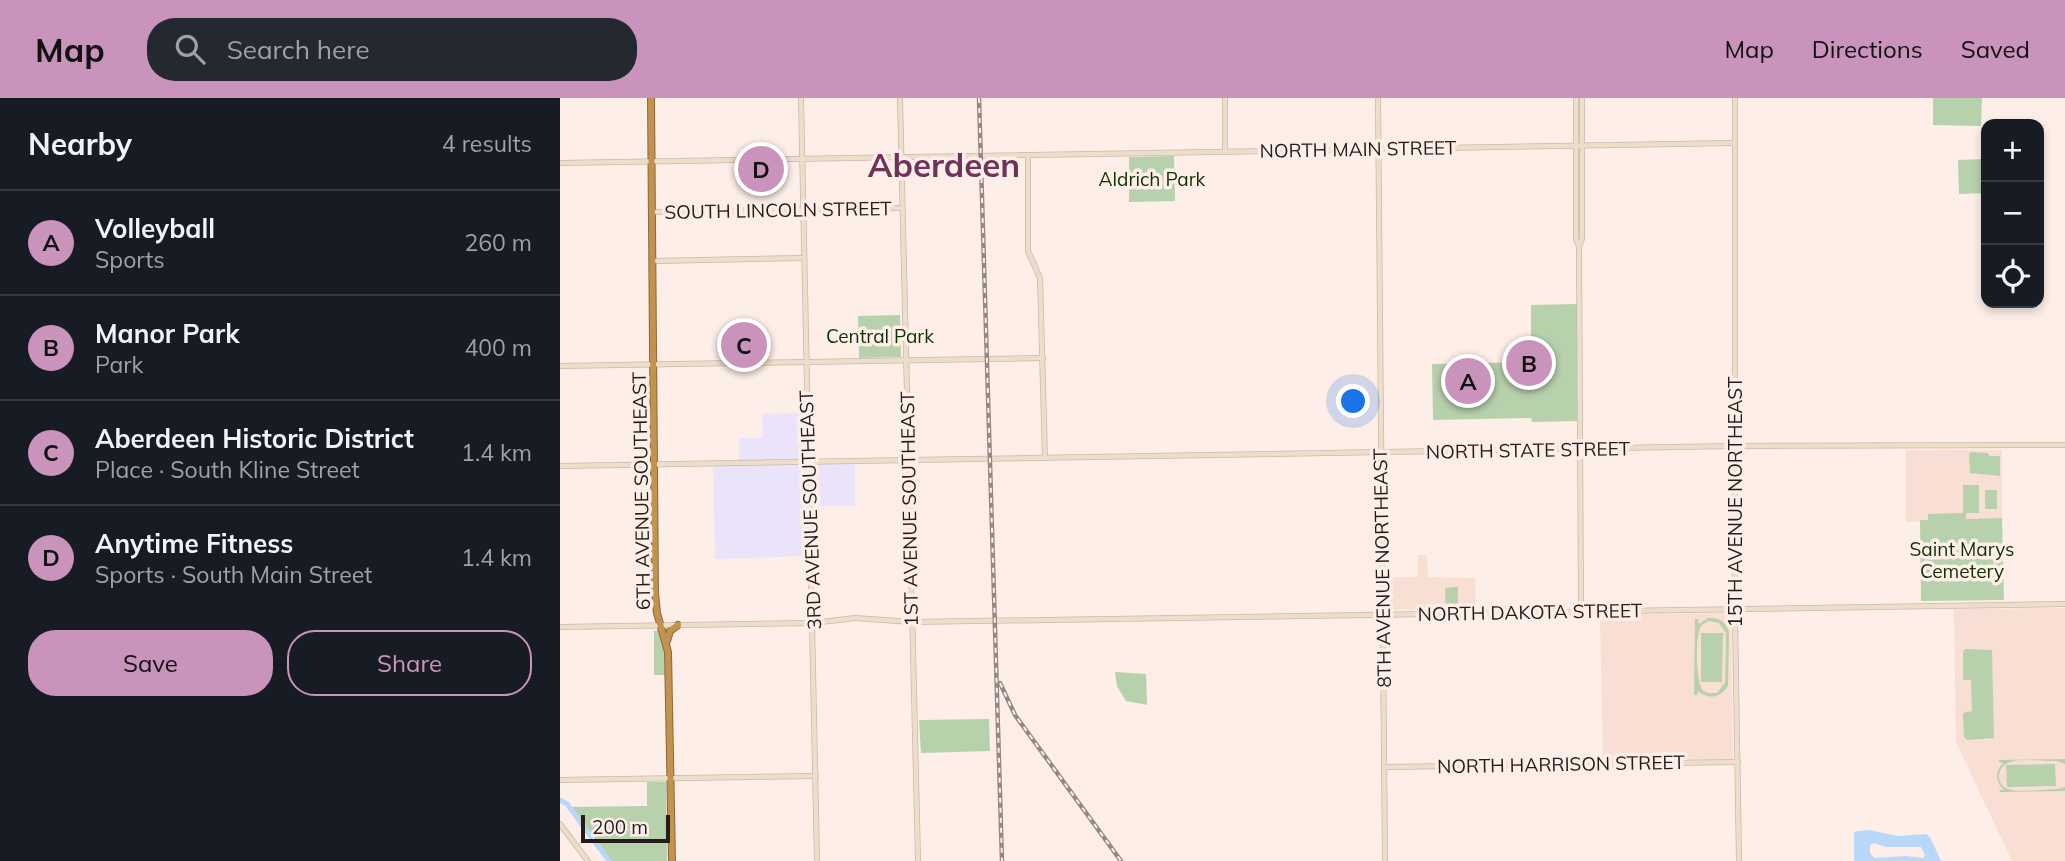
<!DOCTYPE html>
<meta charset="utf-8">
<style>
:root{--surface:#171b24;--page:#242831;--text:#f1f3f6;--muted:#9ea1a6;--line:#363941;--accent:#c993bc}
body{margin:0;font-family:Mulish,sans-serif;background:var(--page);color:var(--text)}
.controls{position:absolute;right:21px;top:21px;display:grid;overflow:hidden;border-radius:14px;box-shadow:0 4px 10px #0003}
.controls button{width:63px;height:63px;display:grid;place-items:center;padding:0;border:0;border-bottom:2px solid var(--line);background:var(--surface);color:var(--text);font:35px sans-serif}
.scale{position:absolute;left:21px;bottom:18px;width:89px;box-sizing:border-box;padding-left:7px;border:4px solid #241d1a;border-top:0;font-size:19px;line-height:24px;white-space:nowrap;color:#241d1a;-webkit-text-stroke:5px #fdeee8;paint-order:stroke}
.you{position:absolute;left:794px;top:304px;width:24px;height:24px;margin:-18px;border:5px solid #fff;border-radius:50%;background:#1a73e8;box-shadow:0 0 0 10px #1a73e833}
.badge{display:grid;place-items:center;width:46px;height:46px;border-radius:50%;background:var(--accent);color:#111;font-size:23px;font-weight:700}
.pin{position:absolute;translate:-50% -50%;border:4px solid #fff;box-shadow:0 2px 7px #0006}
.list{margin:0;padding:0;list-style:none}
h2{display:flex;justify-content:space-between;align-items:center;height:91px;margin:0;padding:0 28px;font-size:30px}
h2 small{font-size:23px;font-weight:400;color:var(--muted)}
.list li{display:grid;grid-template-columns:46px 1fr auto;gap:21px;align-items:center;box-sizing:border-box;height:105px;padding:0 28px;border-top:2px solid var(--line)}
.list b{display:block;font-size:26px;white-space:nowrap}
.list p{margin:0;font-size:23px;white-space:nowrap;color:var(--muted)}
.list em{font-size:23px;font-style:normal;color:var(--muted)}
.actions{display:flex;gap:14px;padding:21px 28px}
.actions a{flex:1;padding:16px 0;border:2px solid var(--accent);border-radius:28px;text-align:center;font-size:24px;color:var(--accent)}
.actions .main{background:var(--accent);color:#111}
.icon{flex:none;width:38px;height:38px;fill:none;stroke:currentColor;stroke-width:2;stroke-linecap:round;stroke-linejoin:round}
.map{position:relative;flex:none;width:1505px;height:763px;overflow:hidden}
header{display:flex;align-items:center;gap:42px;box-sizing:border-box;height:98px;padding:0 35px;background:var(--accent);color:#111}
header strong{font-size:33px}
nav{display:flex;gap:38px;margin-inline-start:auto;font-size:24px}
.search{width:490px;height:63px;background:var(--page);display:flex;align-items:center;gap:18px;box-sizing:border-box;padding:0 24px;border-radius:28px;color:var(--muted);font-size:26px}
main{display:flex}
aside{flex:1;background:var(--surface)}
.map>svg:first-child{display:block}
.built{fill:#f9ded3}
.medical{fill:#ebe3f9}
.green{fill:#b8d1ad;fill-rule:evenodd}
.water{fill:#b8d7f9;fill-rule:evenodd}
.lines{fill:none;stroke-linecap:round;stroke-linejoin:round}
.river{stroke:#b8d7f9;stroke-width:5}
.secondary-casing{stroke:#cab8b1;stroke-width:6}
.highway-casing{stroke:#8b693c;stroke-width:8}
.secondary{stroke:#eddeca;stroke-width:4.5}
.highway{stroke:#c2924f;stroke-width:6}
.rail-casing{stroke:#938883;stroke-width:4.5}
.rail{stroke:#fdeee8;stroke-width:2;stroke-dasharray:5;stroke-linecap:butt}
.labels{text-anchor:middle;stroke-width:7;stroke-linejoin:round;paint-order:stroke}
.street-label{font-size:19px;fill:#241d1a;stroke:#fdeee8}
.park-label{font-size:19px;fill:#103200;stroke:#fdeee8}
.town-label{font-size:33px;font-weight:bold;fill:#6f335a;stroke:#fdeee8}
</style>
<header>
<strong>Map</strong>
<div class="search"><svg class="icon" aria-label="search" viewBox="0 0 24 24"><circle cx="10" cy="10" r="6"/><path d="M15 15l6 6"/></svg>Search here</div>
<nav><a>Map</a><a>Directions</a><a>Saved</a></nav>
</header>
<main>
<aside>
<h2>Nearby<small>4 results</small></h2>
<ul class="list">
<li><span class="badge">A</span><div><b>Volleyball</b><p>Sports</p></div><em>260 m</em></li>
<li><span class="badge">B</span><div><b>Manor Park</b><p>Park</p></div><em>400 m</em></li>
<li><span class="badge">C</span><div><b>Aberdeen Historic District</b><p>Place · South Kline Street</p></div><em>1.4 km</em></li>
<li><span class="badge">D</span><div><b>Anytime Fitness</b><p>Sports · South Main Street</p></div><em>1.4 km</em></li>
</ul>
<div class="actions"><a class="main">Save</a><a>Share</a></div>
</aside>
<div class="map">
<svg width="1505" height="763" viewBox="0 0 1505 763">
<rect width="100%" height="100%" fill="#fdeee8"/>
<g class="built">
<polygon points="1346,352 1442,352 1442,420 1346,424"/>
<polygon points="858,457 867,457 868,479 915,480 916,510 827,512 826,479 858,479"/>
<polygon points="1505,510 1505,763 1452,763 1396,644 1394,511"/>
<polygon points="1171,515 1173,661 1043,663 1040,517"/>
</g>
<polygon class="medical" points="246,315 248,363 295,364 295,408 248,408 248,458 155,461 153,367 179,367 179,340 203,340 202,316"/>
<g class="green">
<polygon points="1373,0 1422,0 1421,28 1373,27"/>
<polygon points="614,58 615,103 569,104 569,59"/>
<polygon points="1426,61 1426,95 1399,96 1398,62"/>
<polygon points="1017,206 1017,323 972,324 971,320 873,322 872,266 971,264 971,207"/>
<polygon points="340,217 341,259 299,260 298,218"/>
<polygon points="1411,354 1428,355 1429,358 1440,358 1440,378 1410,375 1409,356"/>
<polygon points="1403,387 1419,387 1419,415 1406,415 1406,421 1442,420 1444,502 1361,503 1360,422 1368,422 1368,416 1403,415"/>
<rect x="1425" y="392" width="12" height="19"/>
<polygon points="898,489 898,511 886,511 885,490"/>
<path d="M1148 520C1158 519 1167 524 1169 534L1168 588C1160 600 1149 602 1138 593L1137 597H1134L1135 521H1138L1139 526ZM1149 523 1159 525 1166 535 1165 585 1157 595H1149L1143 593C1136 584 1135 541 1140 530 1143 525 1144 526 1149 523Z"/>
<polygon points="99,532 104,554 105,577 94,577 94,533"/>
<polygon points="1141,535 1163,535 1162,584 1141,584"/>
<polygon points="1405,551 1432,552 1434,640 1407,642 1404,639 1403,615 1412,613 1411,582 1403,582 1403,554"/>
<polygon points="555,574 586,576 587,607 566,603 557,588"/>
<polygon points="429,621 430,653 361,655 359,622"/>
<path d="M1505 661V666L1497 663C1485 663 1458 660 1448 665 1436 670 1436 687 1448 691 1459 695 1485 691 1498 691L1505 689V693L1440 694 1439 692H1444C1435 683 1435 674 1443 665L1439 664V662Z"/>
<polygon points="1495,666 1496,688 1447,689 1446,667"/>
<polygon points="87,684 106,684 107,763 49,763 9,709 87,708"/>
</g>
<path class="water" d="M1309 732 1338 738 1366 736 1370 739 1381 763H1294V735L1297 733ZM1314 745 1326 749H1361L1365 757 1363 760 1346 758 1314 760 1310 755V747Z"/>
<g class="lines">
<polyline class="river" points="0,702 7,706 49,763"/>
<defs>
<g id="secondary">
<polyline points="241,0 257,763"/>
<polyline points="340,0 358,763"/>
<polyline points="665,0 665,54"/>
<polyline points="818,0 825,763"/>
<polyline points="1016,0 1016,141 1019,148 1021,513"/>
<polyline points="1175,0 1175,519 1179,763"/>
<polyline points="468,57 468,153 480,180 485,360"/>
<polyline points="0,65 1175,45"/>
<polyline points="93,114 342,110"/>
<polyline points="1019,148 1022,141 1022,0"/>
<polyline points="94,163 244,160"/>
<polyline points="0,268 483,260"/>
<polyline points="0,368 1175,348 1505,347"/>
<polyline points="0,529 253,525 295,520 352,524 1505,506"/>
<polyline points="824,669 1178,664"/>
<polyline points="0,682 256,678"/>
<polyline points="0,726 28,763"/>
</g>
<g id="highway">
<polyline points="91,0 95,495 97,515 108,554 112,763"/>
<polyline points="107,543 110,533 118,527"/>
</g>
</defs>
<use href="#secondary" class="secondary-casing"/>
<use href="#highway" class="highway-casing"/>
<use href="#secondary" class="secondary"/>
<use href="#highway" class="highway"/>
<defs>
<g id="rail">
<polyline points="419,0 442,763"/>
<polyline points="440,585 455,617 561,763"/>
</g>
</defs>
<use href="#rail" class="rail-casing"/>
<use href="#rail" class="rail"/>
</g>
<g class="labels">
<g class="street-label">
<text transform="translate(798 51) rotate(-1)" y="7">NORTH MAIN STREET</text>
<text transform="translate(218 112) rotate(-1)" y="7">SOUTH LINCOLN STREET</text>
<text transform="translate(968 352) rotate(-1)" y="7">NORTH STATE STREET</text>
<text transform="translate(81 393) rotate(-91)" y="7">6TH AVENUE SOUTHEAST</text>
<text transform="translate(1175 404) rotate(-90)" y="7">15TH AVENUE NORTHEAST</text>
<text transform="translate(349 411) rotate(-91)" y="7">1ST AVENUE SOUTHEAST</text>
<text transform="translate(250 412) rotate(-92)" y="7">3RD AVENUE SOUTHEAST</text>
<text transform="translate(822 470) rotate(-91)" y="7">8TH AVENUE NORTHEAST</text>
<text transform="translate(970 514) rotate(-1)" y="7">NORTH DAKOTA STREET</text>
<text transform="translate(1001 666) rotate(-1)" y="7">NORTH HARRISON STREET</text>
</g>
<g class="park-label">
<text x="592" y="88">Aldrich Park</text>
<text x="320" y="245">Central Park</text>
<text x="1402" y="458">Saint Marys<tspan x="1402" dy="22">Cemetery</tspan></text>
</g>
<g class="town-label">
<text x="384" y="79">Aberdeen</text>
</g>
</g>
</svg>
<div class="controls">
<button>+</button>
<button>−</button>
<button><svg class="icon" aria-label="locate" viewBox="0 0 24 24"><circle cx="12" cy="12" r="6"/><path d="M12 2v4M12 18v4M2 12h4M18 12h4"/></svg></button>
</div>
<div class="scale">200 m</div>
<div class="you"></div>
<div class="pin badge" style="left:908px;top:283px">A</div>
<div class="pin badge" style="left:969px;top:265px">B</div>
<div class="pin badge" style="left:184px;top:247px">C</div>
<div class="pin badge" style="left:201px;top:71px">D</div>
</div>
</main>
